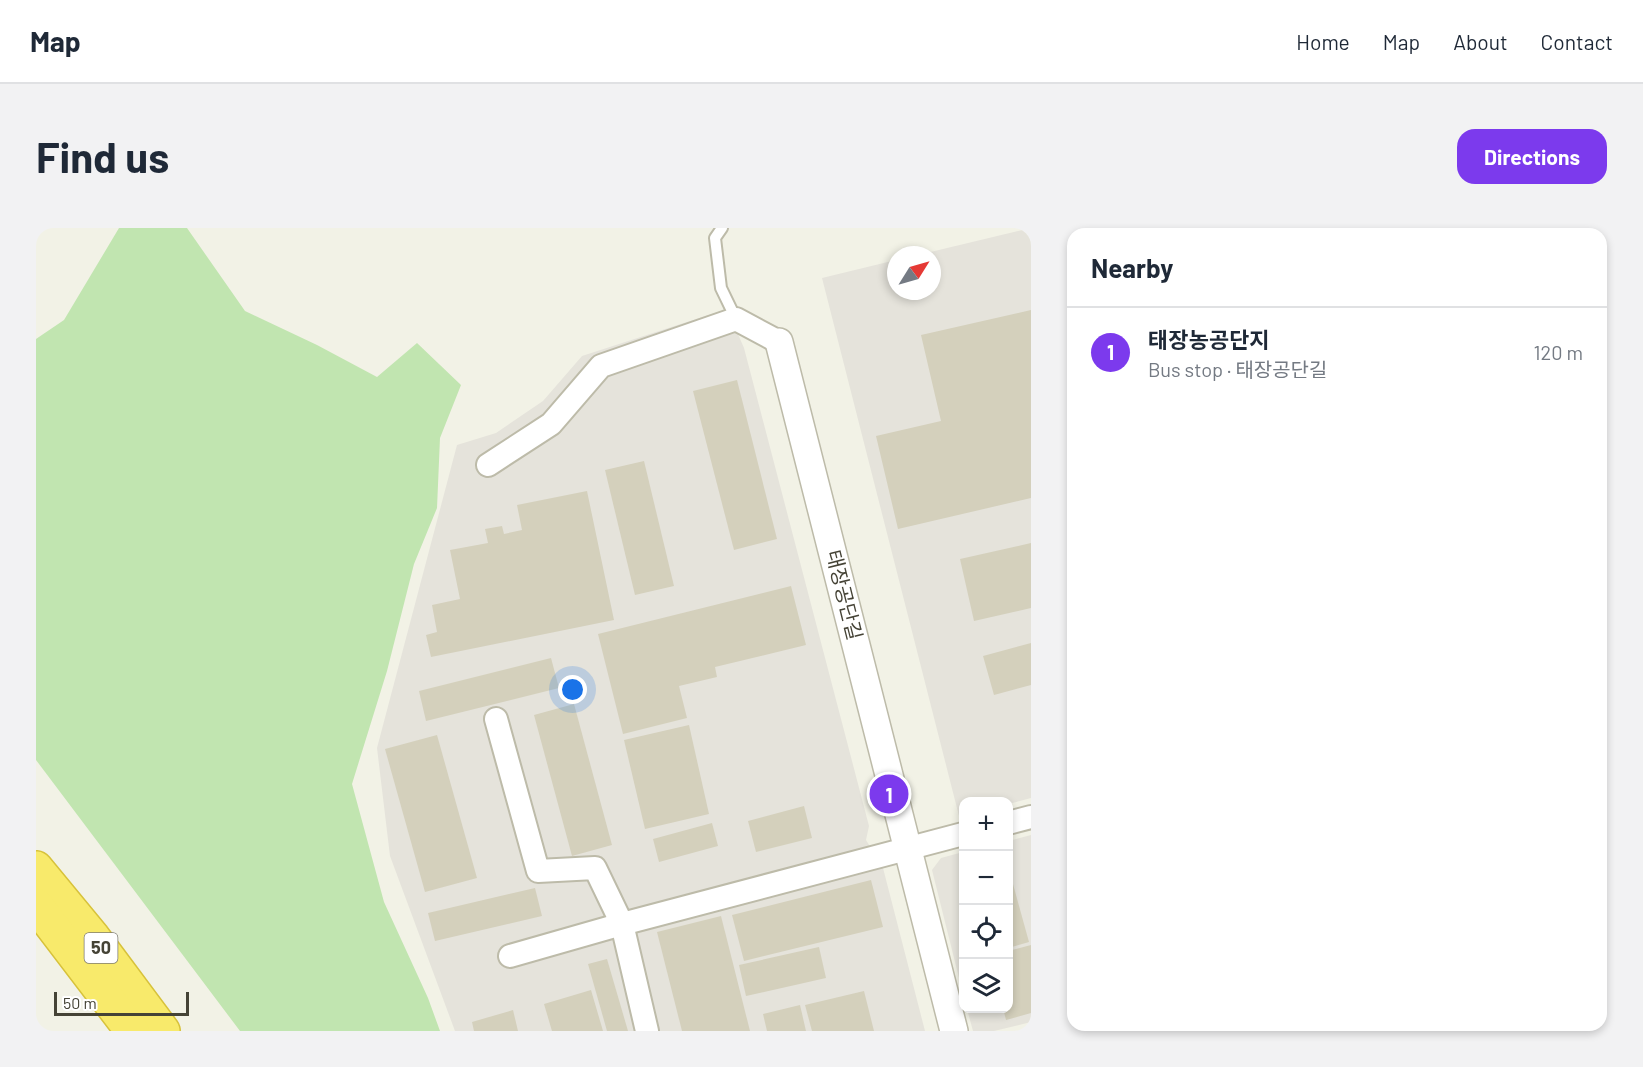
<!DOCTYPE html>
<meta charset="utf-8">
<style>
:root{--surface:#fff;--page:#f2f2f3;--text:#1f2937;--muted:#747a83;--line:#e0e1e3;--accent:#7c3aed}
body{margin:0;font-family:Barlow,"Noto Sans KR",sans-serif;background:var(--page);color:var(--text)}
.controls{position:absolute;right:18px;bottom:18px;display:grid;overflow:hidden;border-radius:12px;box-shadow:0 3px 9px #0003}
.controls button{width:54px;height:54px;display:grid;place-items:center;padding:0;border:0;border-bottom:2px solid var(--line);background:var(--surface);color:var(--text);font:30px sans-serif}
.compass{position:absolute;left:851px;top:18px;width:54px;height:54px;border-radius:50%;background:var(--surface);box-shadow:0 3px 9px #0003;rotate:53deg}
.scale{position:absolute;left:18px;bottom:15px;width:135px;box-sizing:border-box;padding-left:6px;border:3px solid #454336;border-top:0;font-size:16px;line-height:21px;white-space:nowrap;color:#454336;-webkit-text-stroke:4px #fff;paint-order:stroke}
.you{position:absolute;left:537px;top:462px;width:21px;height:21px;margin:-15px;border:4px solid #fff;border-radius:50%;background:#1a73e8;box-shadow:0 0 0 9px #1a73e833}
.badge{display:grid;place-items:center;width:39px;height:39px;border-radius:50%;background:var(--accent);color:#fff;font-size:20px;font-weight:700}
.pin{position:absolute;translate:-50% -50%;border:3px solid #fff;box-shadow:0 2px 6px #0006}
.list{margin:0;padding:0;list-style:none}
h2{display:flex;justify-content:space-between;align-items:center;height:78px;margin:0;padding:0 24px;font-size:26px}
h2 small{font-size:20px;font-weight:400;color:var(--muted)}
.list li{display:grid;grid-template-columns:39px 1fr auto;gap:18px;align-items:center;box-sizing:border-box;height:90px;padding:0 24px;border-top:2px solid var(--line)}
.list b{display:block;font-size:22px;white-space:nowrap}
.list p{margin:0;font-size:20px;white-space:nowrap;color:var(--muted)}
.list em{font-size:20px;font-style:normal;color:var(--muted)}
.icon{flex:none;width:33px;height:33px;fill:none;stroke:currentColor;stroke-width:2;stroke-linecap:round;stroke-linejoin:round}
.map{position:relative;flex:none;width:995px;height:803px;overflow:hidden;border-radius:18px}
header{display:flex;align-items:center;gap:36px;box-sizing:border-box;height:84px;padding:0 30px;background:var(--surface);border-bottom:2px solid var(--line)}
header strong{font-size:28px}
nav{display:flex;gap:33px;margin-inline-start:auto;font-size:21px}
.intro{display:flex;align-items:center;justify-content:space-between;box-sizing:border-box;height:144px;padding:0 36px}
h1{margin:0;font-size:42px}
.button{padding:15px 27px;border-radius:18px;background:var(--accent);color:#fff;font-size:21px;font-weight:700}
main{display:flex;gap:36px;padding:0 36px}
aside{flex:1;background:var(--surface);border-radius:18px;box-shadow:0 3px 9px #0003}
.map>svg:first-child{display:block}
.industrial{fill:#e5e3db}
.green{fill:#c1e5b0}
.building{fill:#d4d0bc}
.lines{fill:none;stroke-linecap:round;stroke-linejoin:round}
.service-casing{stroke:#bdbba9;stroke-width:14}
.minor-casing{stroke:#bdbba9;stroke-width:26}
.tertiary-casing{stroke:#bdbba9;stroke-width:30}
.motorway-casing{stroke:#d7c23b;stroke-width:36}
.service{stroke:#fff;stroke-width:10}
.minor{stroke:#fff;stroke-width:22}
.tertiary{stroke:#fff;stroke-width:27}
.motorway{stroke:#f8ea6b;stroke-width:33}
.labels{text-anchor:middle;stroke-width:5;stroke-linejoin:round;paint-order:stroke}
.shield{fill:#fff;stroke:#7d7b72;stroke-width:1.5}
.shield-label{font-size:18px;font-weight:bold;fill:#454336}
.street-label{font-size:20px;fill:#454336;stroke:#fff}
</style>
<header>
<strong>Map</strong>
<nav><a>Home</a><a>Map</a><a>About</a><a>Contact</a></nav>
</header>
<div class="intro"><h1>Find us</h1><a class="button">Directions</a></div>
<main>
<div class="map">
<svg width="995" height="803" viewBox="0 0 995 803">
<rect width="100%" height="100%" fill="#f2f2e6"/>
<g class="industrial">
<polygon points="995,0 995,570 973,576 972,574 927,574 927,587 923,588 786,50 860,32 860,63 896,63 896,27 882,27"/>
<polygon points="691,81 708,120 833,598 830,612 847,640 889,803 419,803 354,628 341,520 421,217 460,205 507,173 546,128"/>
<polygon points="995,607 995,794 958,803 937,803 931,781 972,780 973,613"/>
<polygon points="927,624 927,766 896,642 905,630"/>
</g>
<polygon class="green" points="83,0 151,0 209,83 281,117 341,149 381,115 425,157 404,210 401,280 378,336 351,443 316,556 348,674 392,770 404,803 204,803 0,532 0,111 28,92"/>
<g class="building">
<polygon points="995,82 995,270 862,301 840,208 905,193 885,107"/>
<polygon points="701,152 741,311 698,322 657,163"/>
<polygon points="608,233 638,358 599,367 569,242"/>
<polygon points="551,263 578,392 395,429 390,407 401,404 396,377 424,371 414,322 452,315 449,301 466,298 468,306 486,302 481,277"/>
<polygon points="995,315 995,380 938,393 924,331"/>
<polygon points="755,358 770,417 679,439 681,449 643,458 651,490 587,506 562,406"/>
<polygon points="995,415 995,457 958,467 947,428"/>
<polygon points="515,430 523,460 390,493 383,463"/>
<polygon points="538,476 576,617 536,628 498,487"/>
<polygon points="653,497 673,586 609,601 588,512"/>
<polygon points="401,507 441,650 389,664 349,521"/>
<polygon points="768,578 776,610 720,624 712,593"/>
<polygon points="676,595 682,618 623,634 617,611"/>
<polygon points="972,638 993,714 972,720"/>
<polygon points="835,652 847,699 708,733 696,687"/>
<polygon points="499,660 506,688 399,713 392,685"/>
<polygon points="685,688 714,803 646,803 621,704"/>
<polygon points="995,717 995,785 970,792 967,780 972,780 972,723"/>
<polygon points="783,719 790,750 710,768 703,737"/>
<polygon points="571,731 592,803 571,803 552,736"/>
<polygon points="555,762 567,803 516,803 508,776"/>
<polygon points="828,763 838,803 776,803 769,777"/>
<polygon points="764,777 770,803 731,803 727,786"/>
<polygon points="477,782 482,803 438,803 436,794"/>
</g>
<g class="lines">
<defs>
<polyline id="service" points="686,0 679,10 685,60 700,91"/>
<g id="minor">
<polyline points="452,237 515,196 565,138 700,91 743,114"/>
<polyline points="460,491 502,643 559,640 586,696 611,803"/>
<polyline points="972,595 995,589"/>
<polyline points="474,728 586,696 927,606"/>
</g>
<polyline id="tertiary" points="743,114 918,803"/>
<g id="motorway">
<polyline points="0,640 57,709 127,803"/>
<polyline points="0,677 96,803"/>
</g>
</defs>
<use href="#service" class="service-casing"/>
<use href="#minor" class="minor-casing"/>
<use href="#tertiary" class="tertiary-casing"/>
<use href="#motorway" class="motorway-casing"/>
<use href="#service" class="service"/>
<use href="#minor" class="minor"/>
<use href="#tertiary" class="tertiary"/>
<use href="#motorway" class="motorway"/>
</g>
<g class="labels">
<rect class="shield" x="48.5" y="705" width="33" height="30" rx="4.5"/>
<g class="shield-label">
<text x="65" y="726">50</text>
</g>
<g class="street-label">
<text transform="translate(808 367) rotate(76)" y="7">태장공단길</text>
</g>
</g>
</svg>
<div class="controls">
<button>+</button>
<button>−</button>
<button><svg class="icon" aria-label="locate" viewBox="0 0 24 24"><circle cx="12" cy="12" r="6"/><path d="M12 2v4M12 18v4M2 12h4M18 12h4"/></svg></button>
<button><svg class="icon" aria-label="layers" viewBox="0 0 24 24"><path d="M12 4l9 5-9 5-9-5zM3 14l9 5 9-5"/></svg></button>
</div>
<svg class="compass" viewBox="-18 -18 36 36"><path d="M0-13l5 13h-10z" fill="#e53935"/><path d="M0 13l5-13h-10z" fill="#747a83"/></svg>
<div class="scale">50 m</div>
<div class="you"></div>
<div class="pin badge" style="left:853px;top:566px">1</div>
</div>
<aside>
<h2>Nearby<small></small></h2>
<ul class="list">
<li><span class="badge">1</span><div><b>태장농공단지</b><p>Bus stop · 태장공단길</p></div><em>120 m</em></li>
</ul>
</aside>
</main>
